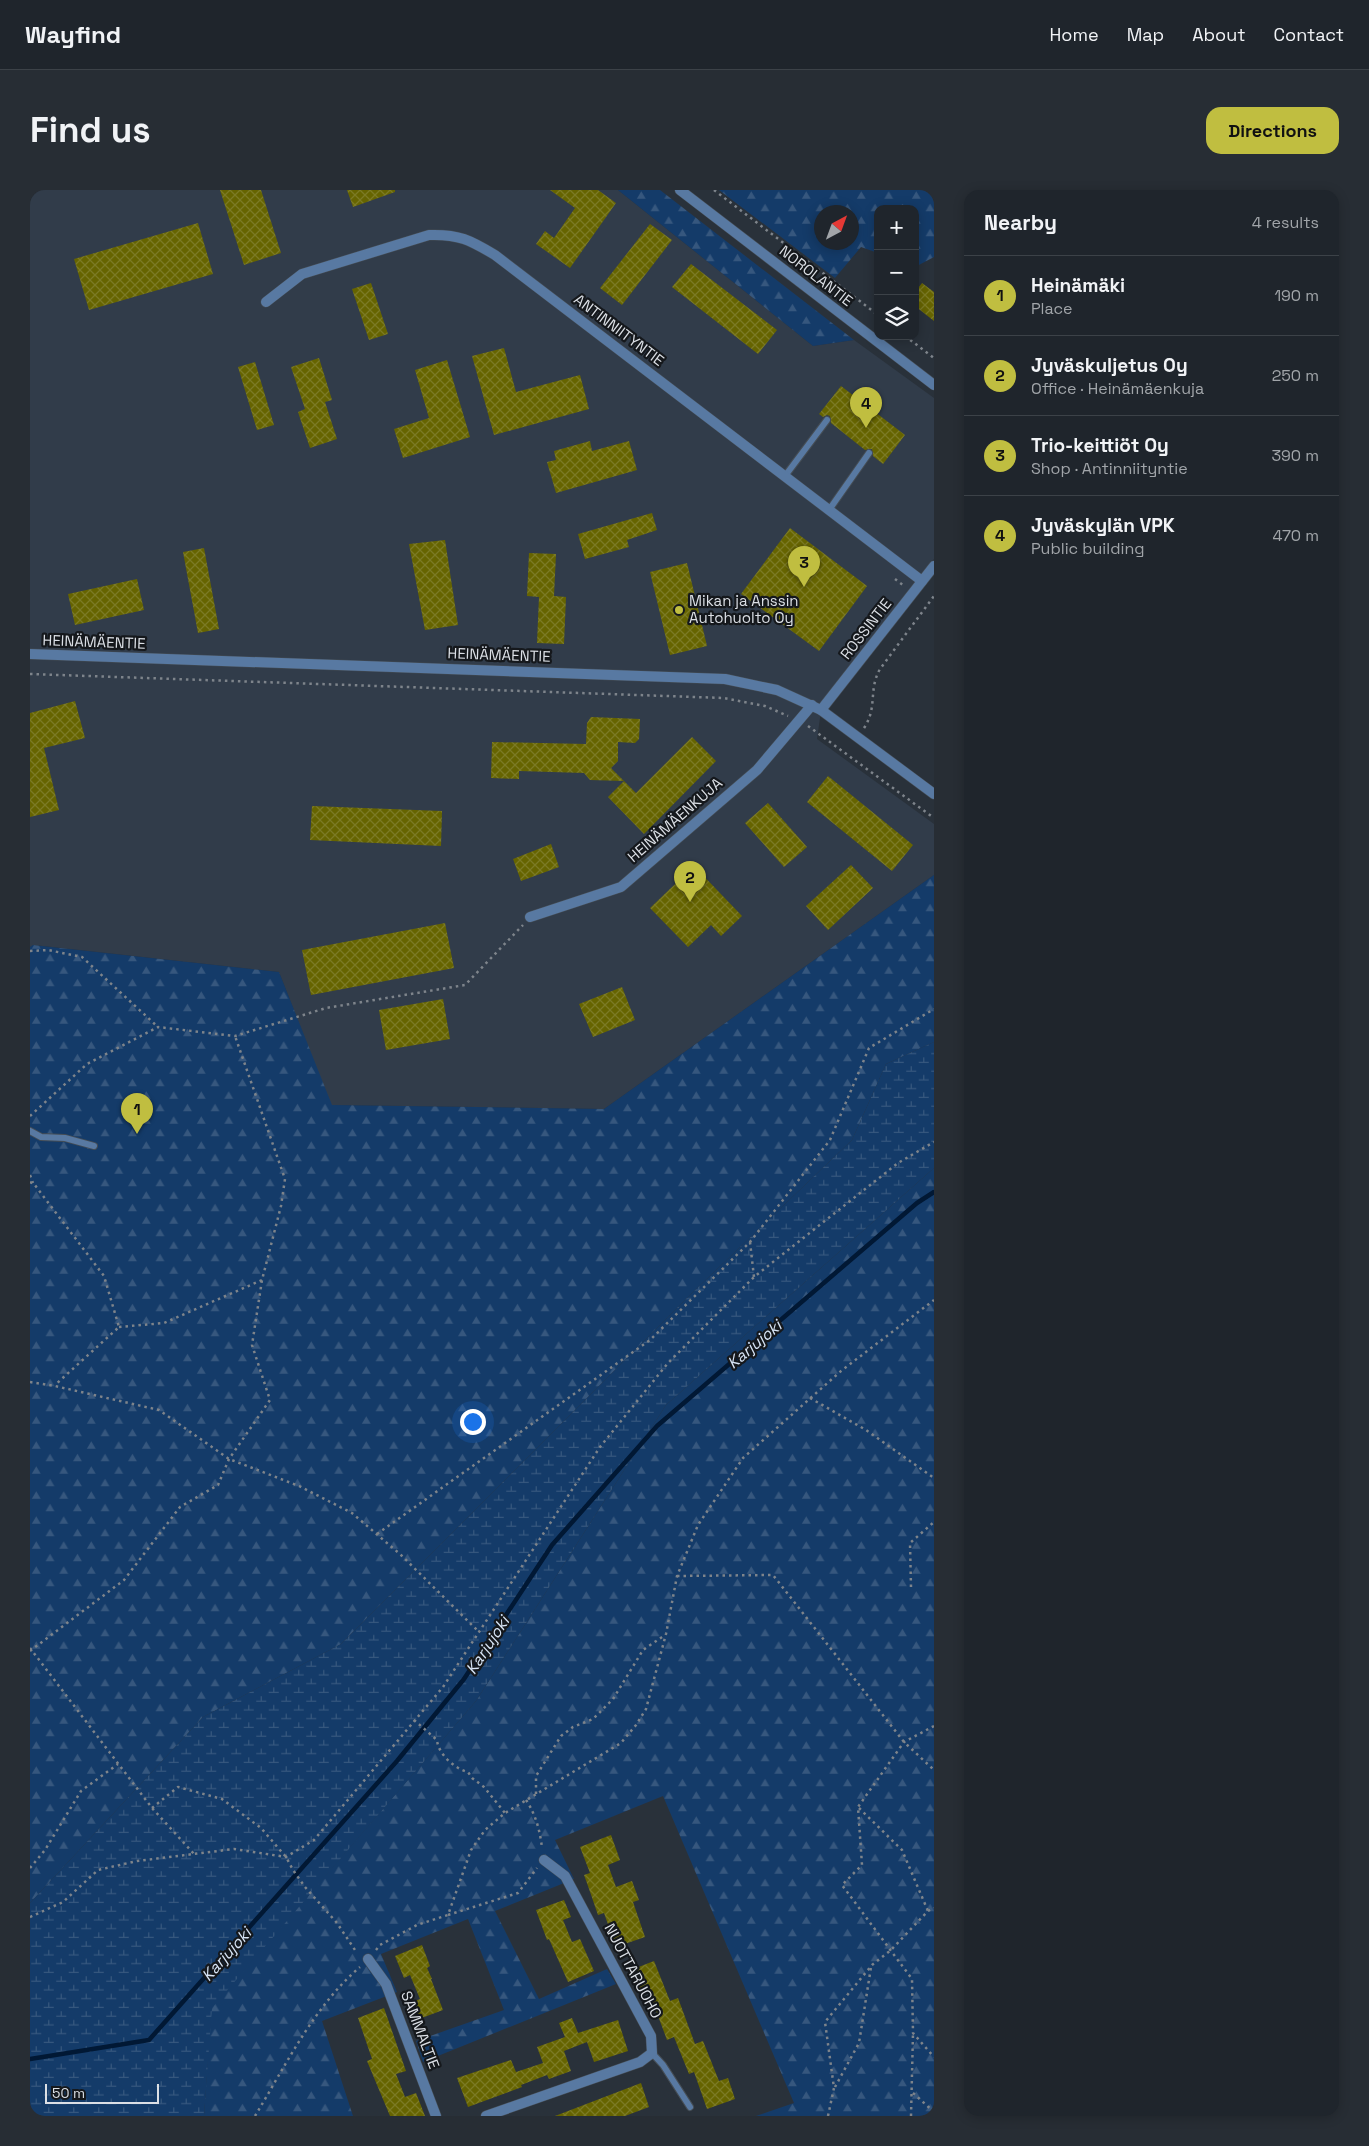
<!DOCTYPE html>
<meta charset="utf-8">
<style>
:root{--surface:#1f252c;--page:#272d34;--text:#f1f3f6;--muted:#a1a5a9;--line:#3c4248;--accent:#c0be40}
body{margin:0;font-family:"Space Grotesk",sans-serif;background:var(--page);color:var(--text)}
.controls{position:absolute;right:15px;top:15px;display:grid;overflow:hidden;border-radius:10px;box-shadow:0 2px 12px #0003}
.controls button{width:45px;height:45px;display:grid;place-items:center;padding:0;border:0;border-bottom:1px solid var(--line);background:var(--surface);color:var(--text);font:25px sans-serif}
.compass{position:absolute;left:784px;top:15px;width:45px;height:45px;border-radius:50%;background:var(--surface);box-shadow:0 2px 12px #0003;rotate:41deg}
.scale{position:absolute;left:15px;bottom:12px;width:114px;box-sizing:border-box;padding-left:5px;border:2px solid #dbdfe5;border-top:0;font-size:14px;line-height:18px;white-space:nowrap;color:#dbdfe5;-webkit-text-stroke:4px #15181c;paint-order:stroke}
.you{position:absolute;left:442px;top:1231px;width:18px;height:18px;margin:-12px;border:4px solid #fff;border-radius:50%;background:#1a73e8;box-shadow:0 0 0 8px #1a73e833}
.badge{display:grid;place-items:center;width:32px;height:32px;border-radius:50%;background:var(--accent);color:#111;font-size:16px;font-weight:700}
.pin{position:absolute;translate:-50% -41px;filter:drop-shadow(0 1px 2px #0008)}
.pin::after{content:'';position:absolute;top:26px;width:18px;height:15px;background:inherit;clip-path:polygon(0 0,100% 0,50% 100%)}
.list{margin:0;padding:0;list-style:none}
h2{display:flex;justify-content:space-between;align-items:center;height:65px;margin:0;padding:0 20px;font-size:21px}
h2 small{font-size:16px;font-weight:400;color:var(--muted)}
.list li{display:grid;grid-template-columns:32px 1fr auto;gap:15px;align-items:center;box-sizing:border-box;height:80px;padding:0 20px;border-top:1px solid var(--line)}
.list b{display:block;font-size:19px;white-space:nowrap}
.list p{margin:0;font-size:16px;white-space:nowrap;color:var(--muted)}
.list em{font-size:16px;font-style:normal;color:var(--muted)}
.icon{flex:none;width:28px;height:28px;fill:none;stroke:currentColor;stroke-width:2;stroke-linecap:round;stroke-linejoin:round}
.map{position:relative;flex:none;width:904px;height:1926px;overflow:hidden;border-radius:15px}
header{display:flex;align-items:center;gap:30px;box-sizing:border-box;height:70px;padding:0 25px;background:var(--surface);border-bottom:1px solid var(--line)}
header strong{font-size:24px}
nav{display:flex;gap:28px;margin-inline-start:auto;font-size:18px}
.intro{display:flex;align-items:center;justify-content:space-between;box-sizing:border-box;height:120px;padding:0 30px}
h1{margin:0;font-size:35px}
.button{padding:12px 22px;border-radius:15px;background:var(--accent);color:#111;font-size:18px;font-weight:700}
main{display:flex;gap:30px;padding:0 30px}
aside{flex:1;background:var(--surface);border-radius:15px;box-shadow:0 2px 12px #0003}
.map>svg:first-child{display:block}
.built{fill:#313c4a}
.forest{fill:url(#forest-firs);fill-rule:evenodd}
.wetland{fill:url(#wetland-marsh)}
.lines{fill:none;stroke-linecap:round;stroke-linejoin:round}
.stream{stroke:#011834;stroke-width:4.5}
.building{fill:url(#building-cross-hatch)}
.service-casing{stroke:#454d55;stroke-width:8}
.minor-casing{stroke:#454d55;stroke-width:11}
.tertiary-casing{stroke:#454d55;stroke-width:11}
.path{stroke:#7e848b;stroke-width:2.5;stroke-dasharray:2.5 4;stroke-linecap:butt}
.service{stroke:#5879a2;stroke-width:6}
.minor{stroke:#5879a2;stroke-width:10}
.tertiary{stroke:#5879a2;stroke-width:10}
.poi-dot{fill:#c0be40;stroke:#15181c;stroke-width:2}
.labels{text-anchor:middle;stroke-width:4.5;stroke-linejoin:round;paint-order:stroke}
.street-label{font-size:15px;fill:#dbdfe5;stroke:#15181c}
.poi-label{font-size:15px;fill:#dbdfe5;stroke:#15181c;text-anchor:start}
.water-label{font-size:16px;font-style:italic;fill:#d8e5f6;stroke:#15181c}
</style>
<header>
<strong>Wayfind</strong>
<nav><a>Home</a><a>Map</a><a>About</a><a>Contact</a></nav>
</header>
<div class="intro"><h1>Find us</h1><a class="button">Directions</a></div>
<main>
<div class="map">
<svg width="904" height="1926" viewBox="0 0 904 1926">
<defs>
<pattern id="forest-firs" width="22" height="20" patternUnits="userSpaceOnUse" patternTransform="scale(1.25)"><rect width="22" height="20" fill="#143b69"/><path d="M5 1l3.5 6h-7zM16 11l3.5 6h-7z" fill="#36577e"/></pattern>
<pattern id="wetland-marsh" width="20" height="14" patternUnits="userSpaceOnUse" patternTransform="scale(1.25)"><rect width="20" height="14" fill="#143b69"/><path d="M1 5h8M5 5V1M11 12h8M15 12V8" fill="none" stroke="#36577e"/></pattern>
<pattern id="building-cross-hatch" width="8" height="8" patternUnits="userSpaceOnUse" patternTransform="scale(1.25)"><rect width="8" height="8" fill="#666400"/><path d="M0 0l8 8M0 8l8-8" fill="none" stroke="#7b7a25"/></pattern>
</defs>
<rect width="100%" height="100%" fill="#29313a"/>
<polygon class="built" points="0,0 588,0 783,156 824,150 904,208 904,369 792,514 787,549 904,634 904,685 574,919 301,915 249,782 4,755 0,757"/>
<g class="forest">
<polygon points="588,0 630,0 824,150 783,156"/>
<path d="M689 0H904V67L885 77V19H848V63L831 57 805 88ZM792 22H822V52H792Z"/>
<polygon points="904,685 904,852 856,874 822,950 661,1104 311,1454 173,1527 0,1713 0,757 3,755 249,782 302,915 574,919"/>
<polygon points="904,978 904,1926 726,1926 764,1913 633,1606 525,1650 544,1689 465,1721 509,1809 577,1779 586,1794 393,1872 386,1851 474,1820 438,1729 351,1764 367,1802 292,1831 323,1926 174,1926 181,1818 446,1511 636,1215"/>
</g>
<polygon class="wetland" points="904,852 904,978 636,1215 446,1511 182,1818 174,1926 0,1926 0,1713 173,1527 311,1454 661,1104 822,950 856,874"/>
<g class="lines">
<polyline class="stream" points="0,1869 119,1850 367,1571 434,1489 522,1355 627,1236 887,1013 904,1002"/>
</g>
<g class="building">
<polygon points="190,0 231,0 251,63 214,75"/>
<polygon points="317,0 365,0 365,2 323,17"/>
<polygon points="520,0 568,0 586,13 540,78 506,54 515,41 524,48 545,18"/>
<polygon points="168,33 183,84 59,120 44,69"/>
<polygon points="620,34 642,50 592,115 570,98"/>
<polygon points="661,74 747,140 728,164 642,97"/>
<polygon points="341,93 358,144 339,150 322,99"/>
<polygon points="892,93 904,102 904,131 885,116 885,102"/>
<polygon points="474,158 486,202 550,185 559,219 464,245 442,166"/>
<polygon points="289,168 302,210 295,212 307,249 280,258 268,222 275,219 261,177"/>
<polygon points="417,170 440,247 373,268 364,239 399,228 385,180"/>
<polygon points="225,172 244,235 227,240 208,177"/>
<polygon points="811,196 875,245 853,274 843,266 842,259 835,260 801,233 800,226 797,225 793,227 789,224"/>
<polygon points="560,251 562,261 599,251 607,280 526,303 517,272 526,270 524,261"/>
<polygon points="622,323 627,340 597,350 599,357 555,369 548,344"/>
<polygon points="760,338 837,396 789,461 711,404"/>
<polygon points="415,350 428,435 395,440 379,354"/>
<polygon points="174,358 189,439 168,443 153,362"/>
<polygon points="499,363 526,364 524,406 536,407 534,454 507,453 509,407 497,406"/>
<polygon points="657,373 677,456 640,465 620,382"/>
<polygon points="107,389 114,420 45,435 38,404"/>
<polygon points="45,511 55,548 14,558 29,620 0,627 0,523"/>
<polygon points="561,527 610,529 609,549 605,553 588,552 588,571 581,578 594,591 560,590 554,583 489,581 489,589 461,588 462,552 556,554 557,533"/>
<polygon points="662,547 686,571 614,644 578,607 594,591 606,603"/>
<polygon points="798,586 883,655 862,681 777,612"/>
<polygon points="738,613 777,657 754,677 715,633"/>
<polygon points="282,616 412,621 411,656 280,650"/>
<polygon points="521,654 529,677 491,691 483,669"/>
<polygon points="821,675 843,698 798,740 776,716"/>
<polygon points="664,676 712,726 691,746 681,735 658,757 620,718"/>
<polygon points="415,733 424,778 281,805 272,760"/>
<polygon points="592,797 605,830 563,847 549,814"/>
<polygon points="413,809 420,849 356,860 349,820"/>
<polygon points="581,1645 590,1670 578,1675 586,1697 602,1691 609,1710 603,1712 615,1747 586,1757 574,1723 568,1725 558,1696 554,1685 560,1683 550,1657"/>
<polygon points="534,1710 541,1727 533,1730 542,1752 550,1749 564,1781 538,1792 519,1749 517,1750 506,1720"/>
<polygon points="392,1755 400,1776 397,1778 402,1789 401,1789 413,1820 389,1829 382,1812 390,1809 380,1785 374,1788 365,1766"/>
<polygon points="624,1771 640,1811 648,1808 665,1854 673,1851 689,1891 698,1888 705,1909 677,1919 664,1882 659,1884 644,1847 637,1850 618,1799 609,1802 601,1780"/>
<polygon points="354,1818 376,1881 366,1884 375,1907 386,1903 395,1926 360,1926 337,1871 342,1869 328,1828"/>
<polygon points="542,1828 548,1843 588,1830 598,1861 564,1872 557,1852 534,1861 541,1881 519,1889 517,1885 491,1895 492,1897 438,1917 427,1888 481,1870 486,1882 513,1873 507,1857 535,1847 529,1833"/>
<polygon points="611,1893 619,1917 595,1926 525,1926"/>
</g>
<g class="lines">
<defs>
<g id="service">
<polyline points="755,286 797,230"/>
<polyline points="799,320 839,263"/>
<polyline points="0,941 11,947 35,948 64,956"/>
<polyline points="622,1863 633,1875 660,1917"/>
</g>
<g id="minor">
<path d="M236 112 272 84 399 45C429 44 440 50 465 65L892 391"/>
<polyline points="791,520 904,376"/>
<polyline points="500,727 591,697 727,580 782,515"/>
<polyline points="338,1769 356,1794 406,1926"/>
<polyline points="456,1926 610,1872 622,1863 621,1846 535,1686 514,1670"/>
</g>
<g id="tertiary">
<polyline points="650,0 904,195"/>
<polyline points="0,464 695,489 747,500 791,520 904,604"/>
</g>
</defs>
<use href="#service" class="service-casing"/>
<use href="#minor" class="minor-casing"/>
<use href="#tertiary" class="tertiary-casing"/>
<g class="path">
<polyline points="684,0 848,125"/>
<polyline points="875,146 904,168"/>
<polyline points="865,389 873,395"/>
<polyline points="0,484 694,508 735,516 758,526"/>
<polyline points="778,536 904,628"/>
<path d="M834 538C848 517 838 500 850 479L904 406"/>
<polyline points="0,761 18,760 52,767 128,837"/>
<polyline points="0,926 57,874 128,837 205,846 296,818 435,795 493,735"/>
<polyline points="0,985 3,993"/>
<polyline points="0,992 4,994 74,1086 89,1137 25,1195"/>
<polyline points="720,1052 724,1087"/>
<polyline points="89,1137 134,1133 232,1090"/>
<polyline points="0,1192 25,1196 129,1220 199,1269 269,1296 322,1323 371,1365 449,1442"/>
<polyline points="780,1208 836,1240 904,1288"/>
<polyline points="347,1344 620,1150 720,1052 800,950 839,858 904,819"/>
<polyline points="647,1386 743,1385 874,1552 904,1580"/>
<polyline points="881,1397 880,1353 904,1332"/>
<polyline points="0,1458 122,1618 164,1664"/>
<polyline points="0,1461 94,1390 150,1317 188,1295 199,1269 240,1210 222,1155 232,1090 251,1016 255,989 205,846"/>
<path d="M384 1530 407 1550C408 1564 425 1579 438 1582L442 1588 454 1597 475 1623"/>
<polyline points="904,1536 874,1552 828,1617 832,1675 812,1695 882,1789 883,1843 904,1867"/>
<polyline points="506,1604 506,1586 531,1546 543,1537 563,1529 583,1509 613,1460 635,1445"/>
<path d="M496 1610C506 1625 510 1641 512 1658"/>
<polyline points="122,1618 148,1597 192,1609 231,1638 256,1667 263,1680 275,1697 307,1733 327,1763"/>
<polyline points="829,1618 872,1660 898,1721"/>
<polyline points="0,1678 15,1660 51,1601 88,1574"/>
<polyline points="418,1725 488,1703 507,1678"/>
<polyline points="0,1727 33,1712 68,1680 107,1671 204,1659 256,1667 284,1650 413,1497 570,1257 638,1173 724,1087 868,973 904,952"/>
<polyline points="346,1760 350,1755 387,1735 418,1725 441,1660 455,1640 475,1623 591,1553 606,1535 616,1519 636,1444 647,1386 668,1335 713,1268 811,1181 904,1110"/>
<polyline points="805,1897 829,1853 841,1777"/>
<polyline points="883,1903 904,1922"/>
<path d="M225 1926C256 1875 284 1816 330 1777"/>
<polyline points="798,1926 804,1898 795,1832 842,1775 861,1760 898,1721 904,1718"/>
<polyline points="881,1926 883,1843"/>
</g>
<use href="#service" class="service"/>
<use href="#minor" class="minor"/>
<use href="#tertiary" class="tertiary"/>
</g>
<circle class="poi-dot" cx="649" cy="420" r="5"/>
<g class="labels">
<g class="street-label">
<text transform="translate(786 86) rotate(38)" y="5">NOROLANTIE</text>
<text transform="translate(589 140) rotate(37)" y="5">ANTINNIITYNTIE</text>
<text transform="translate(836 439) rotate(-52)" y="5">ROSSINTIE</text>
<text transform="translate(64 452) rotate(2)" y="5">HEINÄMÄENTIE</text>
<text transform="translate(469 465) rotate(2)" y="5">HEINÄMÄENTIE</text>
<text transform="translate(645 630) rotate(-41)" y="5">HEINÄMÄENKUJA</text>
<text transform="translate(603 1781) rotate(62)" y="5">NUOTTARUOHO</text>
<text transform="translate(390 1840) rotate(69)" y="5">SAMMALTIE</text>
</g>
<g class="poi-label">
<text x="659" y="416">Mikan ja Anssin<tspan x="659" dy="17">Autohuolto Oy</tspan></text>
</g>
<g class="water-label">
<text transform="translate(724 1154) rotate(-40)" y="6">Karjujoki</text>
<text transform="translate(457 1455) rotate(-57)" y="6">Karjujoki</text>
<text transform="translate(196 1764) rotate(-48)" y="6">Karjujoki</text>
</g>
</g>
</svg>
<div class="controls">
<button>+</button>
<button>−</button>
<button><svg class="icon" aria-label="layers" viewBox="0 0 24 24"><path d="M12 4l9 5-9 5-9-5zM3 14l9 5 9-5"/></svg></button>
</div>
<svg class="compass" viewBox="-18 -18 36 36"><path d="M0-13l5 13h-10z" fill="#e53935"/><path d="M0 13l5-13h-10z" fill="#a1a5a9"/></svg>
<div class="scale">50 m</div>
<div class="you"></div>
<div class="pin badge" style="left:107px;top:944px">1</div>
<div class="pin badge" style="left:660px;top:712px">2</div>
<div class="pin badge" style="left:774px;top:397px">3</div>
<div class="pin badge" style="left:836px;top:238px">4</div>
</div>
<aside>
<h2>Nearby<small>4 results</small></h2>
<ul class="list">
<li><span class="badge">1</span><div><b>Heinämäki</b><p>Place</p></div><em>190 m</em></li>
<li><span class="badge">2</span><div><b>Jyväskuljetus Oy</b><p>Office · Heinämäenkuja</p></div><em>250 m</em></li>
<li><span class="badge">3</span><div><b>Trio-keittiöt Oy</b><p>Shop · Antinniityntie</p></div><em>390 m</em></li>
<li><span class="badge">4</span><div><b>Jyväskylän VPK</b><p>Public building</p></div><em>470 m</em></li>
</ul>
</aside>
</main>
